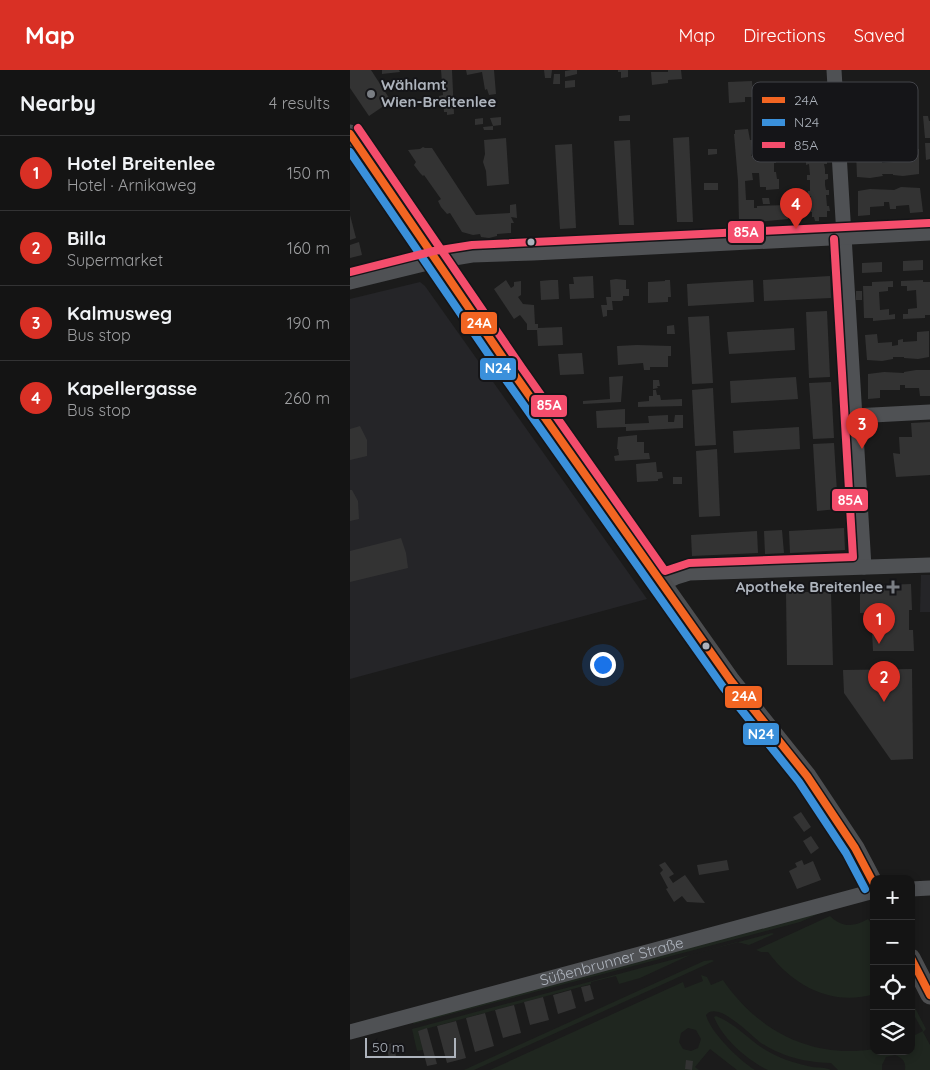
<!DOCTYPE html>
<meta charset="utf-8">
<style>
:root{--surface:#141414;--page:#1d1d1d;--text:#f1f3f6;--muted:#9d9ea0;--line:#333334;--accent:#d93025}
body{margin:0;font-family:Quicksand,sans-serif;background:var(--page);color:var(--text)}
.controls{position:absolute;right:15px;bottom:15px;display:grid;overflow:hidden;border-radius:10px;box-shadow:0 2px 8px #0003}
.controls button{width:45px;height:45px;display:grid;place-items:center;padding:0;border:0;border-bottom:1px solid var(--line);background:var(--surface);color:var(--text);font:25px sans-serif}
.scale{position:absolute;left:15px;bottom:12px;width:91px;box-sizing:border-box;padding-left:5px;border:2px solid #adb3bc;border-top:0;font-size:14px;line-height:18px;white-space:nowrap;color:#adb3bc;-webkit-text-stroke:4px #151518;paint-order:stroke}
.you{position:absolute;left:252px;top:594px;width:18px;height:18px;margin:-12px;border:4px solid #fff;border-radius:50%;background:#1a73e8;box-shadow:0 0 0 8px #1a73e833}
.badge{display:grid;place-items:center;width:32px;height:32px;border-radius:50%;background:var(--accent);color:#fff;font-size:16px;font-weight:700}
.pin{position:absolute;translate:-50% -41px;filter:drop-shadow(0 1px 2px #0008)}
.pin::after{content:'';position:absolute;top:26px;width:18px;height:15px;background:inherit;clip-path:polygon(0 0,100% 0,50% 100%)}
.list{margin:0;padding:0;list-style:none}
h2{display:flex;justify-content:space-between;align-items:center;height:65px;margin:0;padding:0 20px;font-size:21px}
h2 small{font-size:16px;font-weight:400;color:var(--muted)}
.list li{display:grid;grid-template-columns:32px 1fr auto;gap:15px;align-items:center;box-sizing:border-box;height:75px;padding:0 20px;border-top:1px solid var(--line)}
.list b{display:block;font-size:19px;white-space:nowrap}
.list p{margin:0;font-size:16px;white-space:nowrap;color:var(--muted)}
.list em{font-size:16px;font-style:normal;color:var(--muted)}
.icon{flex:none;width:28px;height:28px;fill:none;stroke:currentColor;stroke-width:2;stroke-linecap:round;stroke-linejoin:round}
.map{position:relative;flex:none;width:580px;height:1000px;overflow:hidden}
header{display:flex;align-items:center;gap:30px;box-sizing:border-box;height:70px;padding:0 25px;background:var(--accent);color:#fff}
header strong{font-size:24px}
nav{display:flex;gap:28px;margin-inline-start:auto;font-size:18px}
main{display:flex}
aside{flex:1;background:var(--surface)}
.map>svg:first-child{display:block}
.built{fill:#252528}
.green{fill:#1f261f;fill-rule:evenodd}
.building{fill:#333}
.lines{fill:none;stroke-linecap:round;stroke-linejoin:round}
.minor{stroke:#4f5154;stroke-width:15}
.major{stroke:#4d4e50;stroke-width:19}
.bus-1-casing{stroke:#151518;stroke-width:11}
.bus-2-casing{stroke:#151518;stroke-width:11}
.bus-3-casing{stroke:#151518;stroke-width:11}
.bus-1{stroke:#f26522;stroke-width:8}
.bus-2{stroke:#3a90db;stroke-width:8}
.bus-3{stroke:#f44d6c;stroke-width:8}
.poi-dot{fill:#7a7e84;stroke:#151518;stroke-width:2}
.bus-dot{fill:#adb3bc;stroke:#151518;stroke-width:2}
.labels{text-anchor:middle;stroke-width:4;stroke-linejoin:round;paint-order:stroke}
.poi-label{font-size:15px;font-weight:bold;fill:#adb3bc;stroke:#151518;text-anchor:start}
.street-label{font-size:15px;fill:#adb3bc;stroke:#151518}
.key{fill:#151518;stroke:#434449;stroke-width:1}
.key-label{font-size:14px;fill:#adb3bc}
.line-badge{stroke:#151518;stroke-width:2}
.badge-label{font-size:14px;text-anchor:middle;font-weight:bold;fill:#fff}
</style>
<header>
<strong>Map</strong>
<nav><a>Map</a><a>Directions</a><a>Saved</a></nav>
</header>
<main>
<aside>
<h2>Nearby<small>4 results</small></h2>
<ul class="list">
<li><span class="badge">1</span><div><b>Hotel Breitenlee</b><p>Hotel · Arnikaweg</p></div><em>150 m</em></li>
<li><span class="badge">2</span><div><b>Billa</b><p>Supermarket</p></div><em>160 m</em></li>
<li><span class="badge">3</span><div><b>Kalmusweg</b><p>Bus stop</p></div><em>190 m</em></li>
<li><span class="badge">4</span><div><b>Kapellergasse</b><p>Bus stop</p></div><em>260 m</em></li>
</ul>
</aside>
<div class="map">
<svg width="580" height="1000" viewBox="0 0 580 1000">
<rect width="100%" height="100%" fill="#1b1b1b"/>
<g class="built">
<polygon points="70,212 75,216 297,529 0,609 0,229"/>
<polygon points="571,505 580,505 580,542 570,542"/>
</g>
<g class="green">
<polygon points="486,836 450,852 63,954 65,951"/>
<path d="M480 846C492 858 504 857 518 849L524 858V924C482 937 442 915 418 882H411L406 880Z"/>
<polygon points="422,863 424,864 399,875 387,872 340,885 290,908 269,914 266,906 241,912 241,914 68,961 73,980 67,981 62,959"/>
<polygon points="362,890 364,891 124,1000 114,1000 354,891"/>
<path d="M351 905 357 907 361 915 373 910C408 961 461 989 524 979V981H561V967L573 961 561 940V930L576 959 573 962 580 975V1000H555C556 992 553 988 545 985L536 987 532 995V1000H488L481 993C464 993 443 989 428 982 422 980 416 976 411 973 400 965 368 930 356 945 360 962 390 991 405 1000H387L360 979 345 997 349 1000H140L333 912 335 918 353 911ZM338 958 346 960 351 969 348 978 341 981 333 979 329 972 331 963Z"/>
<path d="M366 946C387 954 401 973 421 983 434 990 448 994 462 997 469 998 475 997 481 1000H418C397 990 373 969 364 947Z"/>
</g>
<g class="building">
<polygon points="0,0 21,0 41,31 19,46 0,18"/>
<polygon points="32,0 49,0 50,2 32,4"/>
<polygon points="91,0 102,0 104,44 97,45 97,42 94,42 93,29 89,30 89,26 93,25"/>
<polygon points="116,0 144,0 146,24 139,25 137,19 135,20 132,2 117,5"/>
<polygon points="194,0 202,0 201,8 195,8"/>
<polygon points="221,0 227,0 227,4 215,7 215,1"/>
<polygon points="268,0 278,0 278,7 271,8 271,2 268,2"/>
<polygon points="318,0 331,0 332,9 318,10 318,13 302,15 301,2 318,2"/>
<polygon points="204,4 210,4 210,14 203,14"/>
<polygon points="225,10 225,17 215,18 215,11"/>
<polygon points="402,11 403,27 395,27 395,32 379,33 378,12"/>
<polygon points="280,45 280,51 269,51 269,46"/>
<polygon points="573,46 578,46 579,51 580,51 580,68 575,68"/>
<polygon points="151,47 151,55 143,56 143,60 134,60 133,57 143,56 140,48"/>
<polygon points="133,48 133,54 125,55 125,49"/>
<polygon points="472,51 472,56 475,56 475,62 473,62 473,72 476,72 476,77 473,77 474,88 477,88 477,94 474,94 475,99 475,104 478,104 478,109 475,110 475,115 476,120 479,120 479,125 476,125 477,136 479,136 480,141 477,141 477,147 469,147 469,151 465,151 464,147 462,147 462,142 459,142 459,137 461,136 461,126 458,126 458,121 460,121 460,110 457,110 457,105 460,105 459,94 456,95 456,89 459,89 458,78 456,78 455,73 458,73 457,63 455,63 454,57 457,57 457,52"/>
<polygon points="398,59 400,70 402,70 401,86 408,85 407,79 414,79 414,76 427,75 427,86 425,86 426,93 424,93 424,102 426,102 427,109 429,109 429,119 416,120 416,117 410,117 409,103 402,103 403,110 395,111 396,130 404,130 404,138 407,138 407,136 438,135 438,149 408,152 407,149 405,149 405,151 389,152 388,111 384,64 385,64 385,60"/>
<polygon points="339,67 343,152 327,152 323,68"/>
<polygon points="156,68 159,114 137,116 136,101 133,92 135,84 134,70"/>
<polygon points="280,70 284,155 269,155 264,71"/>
<polygon points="575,73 580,73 580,89 576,90"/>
<polygon points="222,74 226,158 210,159 205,75"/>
<polygon points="73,77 75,78 82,78 126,145 160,143 160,135 166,134 167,148 161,147 164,153 161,153 161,163 147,164 147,166 139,168 131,167 130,164 123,165 112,162 100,143 97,144 91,137 88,131 91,129 74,105 73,106 70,103 64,95 66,92 58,80 70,79"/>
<polygon points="358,79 367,79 367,84 358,85"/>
<polygon points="569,79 569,104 553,106 543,105 543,104 532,104 533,106 520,108 507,107 506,82 518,81 518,90 532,89 532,93 543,92 542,89 556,88 556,80"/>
<rect x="354" y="113" width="14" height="7"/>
<polygon points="551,117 570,118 573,142 560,143 559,135 546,136 546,139 540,139 539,132 534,132 534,136 520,137 520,145 508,146 508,121 520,119 544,120"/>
<polygon points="412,128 419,128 420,134 413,134"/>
<polygon points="0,145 6,168 0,170"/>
<polygon points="9,172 12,185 0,188 0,175"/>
<polygon points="573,190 573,200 553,201 553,191"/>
<polygon points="532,192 532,202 512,203 512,193"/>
<polygon points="243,206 244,228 220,229 219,214 224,214 223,207"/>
<polygon points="480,206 481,228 414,231 413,210"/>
<polygon points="266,209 276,210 276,219 279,219 279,226 273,226 273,230 271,231 262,231 263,240 257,240 257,246 253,247 251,235 257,235 256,227 261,227 260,210"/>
<polygon points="156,210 161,218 164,216 164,212 171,211 171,225 168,227 173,234 184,235 185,254 188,254 188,258 212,257 213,275 188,276 187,260 177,260 177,254 170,245 164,249 144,219"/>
<polygon points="201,210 208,210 209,229 191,230 190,211"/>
<polygon points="315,210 320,210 321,227 318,227 318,232 298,233 298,212 315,211"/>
<polygon points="403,210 404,232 338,236 337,214"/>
<polygon points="573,210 573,212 580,212 580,245 575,245 575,248 553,249 553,244 558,244 558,239 567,238 566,220 557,221 557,216 551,216 551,211"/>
<polygon points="543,211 543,217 538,217 538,221 529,222 530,240 539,239 539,245 545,244 545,249 523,251 523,248 514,248 513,216 522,216 522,212"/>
<rect x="506" y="221" width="6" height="9"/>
<polygon points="477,241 480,307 459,308 456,242"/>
<polygon points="359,246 363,313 342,314 338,247"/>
<polygon points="324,255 325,264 317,264 317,256"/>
<polygon points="444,258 445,280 379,284 377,262"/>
<polygon points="579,261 579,287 568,289 554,288 554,287 543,287 543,289 532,291 517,290 515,265 527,264 528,273 542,272 542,276 548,275 548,270 553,269 553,272 567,271 567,262"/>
<polygon points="287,275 321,276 321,286 318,286 318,297 300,297 300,300 294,300 293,293 268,295 267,276"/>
<polygon points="232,283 234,304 210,305 208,284"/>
<polygon points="566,300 580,300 580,326 570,326 569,318 555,318 555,315 550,315 550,320 530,320 530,328 518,329 518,304 534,302 554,303 554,302"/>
<polygon points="273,306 271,332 233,334 233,331 260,329 259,307"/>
<polygon points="446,307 448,329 381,333 380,311"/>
<polygon points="303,310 309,310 310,316 307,316 308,318 303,319"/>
<polygon points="481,312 484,368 463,369 459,313"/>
<polygon points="363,318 366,375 345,376 342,320"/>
<polygon points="303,320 306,320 307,325 310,325 311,330 332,329 332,336 288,337 288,332 299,331 299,326 303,326"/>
<polygon points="275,339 275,354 299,353 298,346 318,345 318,352 324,352 325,345 333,345 333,358 276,361 276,357 247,358 246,341"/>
<polygon points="580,352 580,405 546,407 543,383 550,384 549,367 562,367 561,353"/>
<polygon points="10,356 17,370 17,386 0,390 0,359"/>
<polygon points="449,357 450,379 384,383 383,361"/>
<polygon points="287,365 287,372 294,372 294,383 299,383 300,389 265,391 264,386 269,385 268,379 267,379 268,367"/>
<polygon points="484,373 488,439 467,441 463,374"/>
<polygon points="367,379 370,446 349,447 346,381"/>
<polygon points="306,392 307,402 312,402 313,408 308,409 308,411 287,412 286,394"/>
<rect x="323" y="407" width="9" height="7"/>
<polygon points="0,420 2,420 8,431 9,449 0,451"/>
<polygon points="494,458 495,480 440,483 439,461"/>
<polygon points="432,460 434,483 415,484 414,461"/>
<polygon points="407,461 408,483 342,486 341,465"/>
<polygon points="51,468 56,483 58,498 0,512 0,481"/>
<polygon points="561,514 562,540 559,540 559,560 563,560 564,581 523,581 522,561 527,561 527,551 538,551 537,542 510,543 510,516"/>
<polygon points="436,522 481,522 483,595 437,595"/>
<polygon points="562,599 563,689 541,690 494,623 493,600"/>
<polygon points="451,742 461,757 454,762 443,747"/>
<polygon points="461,766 469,778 461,784 453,771"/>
<polygon points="377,790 379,800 349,805 347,795"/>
<polygon points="452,790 454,795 463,791 471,810 447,819 439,801 447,797 445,793"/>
<polygon points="315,792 324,804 319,807 323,813 335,805 355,833 337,832 332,826 324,832 316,819 318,818 310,803 313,800 309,795"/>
<polygon points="240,915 244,929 235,932 231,917"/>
<polygon points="221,920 226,938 208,944 203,925"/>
<polygon points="193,927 199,950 180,955 174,932"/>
<polygon points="164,935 171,963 153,968 145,940"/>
<polygon points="135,943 144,976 125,982 116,948"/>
<polygon points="106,951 116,988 97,993 87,956"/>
<polygon points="77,958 87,994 77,996 68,961"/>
<polygon points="43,973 46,986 39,988 36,975"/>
<polygon points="336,990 343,991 342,1000 335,999"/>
</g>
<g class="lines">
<g class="minor">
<polyline points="484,0 514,497"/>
<polyline points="0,212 86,191 122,185 183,183 580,163"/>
<polyline points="504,346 580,342"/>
<polyline points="312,514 326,507 339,503 580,495"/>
<polyline points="561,819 580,818"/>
<path id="s1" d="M0 962 524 821"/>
</g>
<g class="major">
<polyline points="0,64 164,304 279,467 381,611 457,706 505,778 524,814"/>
<polyline points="561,888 580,925"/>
</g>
<defs>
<g id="bus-1">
<polyline points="0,64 164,304 381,611 457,706 505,778 524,814"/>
<polyline points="561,888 580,925"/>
</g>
<polyline id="bus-2" points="0,82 156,310 373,617 449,712 496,783 515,819"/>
<g id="bus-3">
<polyline points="8,58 172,298 315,501 339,493 503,487 484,169"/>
<polyline points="0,202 84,181 122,175 579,153"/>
</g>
</defs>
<use href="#bus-1" class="bus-1-casing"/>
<use href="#bus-2" class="bus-2-casing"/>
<use href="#bus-3" class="bus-3-casing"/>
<use href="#bus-1" class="bus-1"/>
<use href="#bus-2" class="bus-2"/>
<use href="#bus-3" class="bus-3"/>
</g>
<g class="poi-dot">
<circle cx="21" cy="24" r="5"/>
<path d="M540.5 509.5h5v5h5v5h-5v5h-5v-5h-5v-5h5z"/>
</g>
<g class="bus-dot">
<circle cx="181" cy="172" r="4.5"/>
<circle cx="356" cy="576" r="4.5"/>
</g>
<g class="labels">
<g class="poi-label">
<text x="31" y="20">Wählamt<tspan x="31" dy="17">Wien-Breitenlee</tspan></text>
<text x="533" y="522" text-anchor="end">Apotheke Breitenlee</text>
</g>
<g class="street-label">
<text dy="5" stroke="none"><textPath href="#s1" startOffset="271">Süßenbrunner Straße</textPath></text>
</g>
</g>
<rect x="402" y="12" width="166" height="80" rx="8" class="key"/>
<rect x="412" y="27" width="23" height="6" fill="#f26522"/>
<rect x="412" y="49" width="23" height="7" fill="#3a90db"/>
<rect x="412" y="72" width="23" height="6" fill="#f44d6c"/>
<g class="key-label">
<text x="444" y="35">24A</text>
<text x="444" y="57">N24</text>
<text x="444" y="80">85A</text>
</g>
<g class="line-badge">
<rect x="377" y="150" width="38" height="24" rx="5" fill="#f44d6c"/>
<rect x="110" y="241" width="38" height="24" rx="5" fill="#f26522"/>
<rect x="129" y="287" width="38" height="24" rx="5" fill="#3a90db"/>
<rect x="180" y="324" width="38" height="24" rx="5" fill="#f44d6c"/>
<rect x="481" y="418" width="38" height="24" rx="5" fill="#f44d6c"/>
<rect x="374" y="615" width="39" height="24" rx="5" fill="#f26522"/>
<rect x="392" y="652" width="38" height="24" rx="5" fill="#3a90db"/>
</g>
<g class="badge-label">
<text x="396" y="167">85A</text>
<text x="129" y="258">24A</text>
<text x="148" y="303">N24</text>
<text x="199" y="340">85A</text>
<text x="500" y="435">85A</text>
<text x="394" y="631">24A</text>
<text x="411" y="669">N24</text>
</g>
</svg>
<div class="controls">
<button>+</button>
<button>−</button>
<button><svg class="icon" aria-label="locate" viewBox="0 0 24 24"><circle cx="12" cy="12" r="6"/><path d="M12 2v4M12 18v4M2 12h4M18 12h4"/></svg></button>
<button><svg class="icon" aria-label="layers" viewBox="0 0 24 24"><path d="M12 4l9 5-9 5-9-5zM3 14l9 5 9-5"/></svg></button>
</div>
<div class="scale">50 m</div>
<div class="you"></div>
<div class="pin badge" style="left:529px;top:574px">1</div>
<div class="pin badge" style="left:534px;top:632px">2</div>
<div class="pin badge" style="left:512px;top:379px">3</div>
<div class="pin badge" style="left:446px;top:159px">4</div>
</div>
</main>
